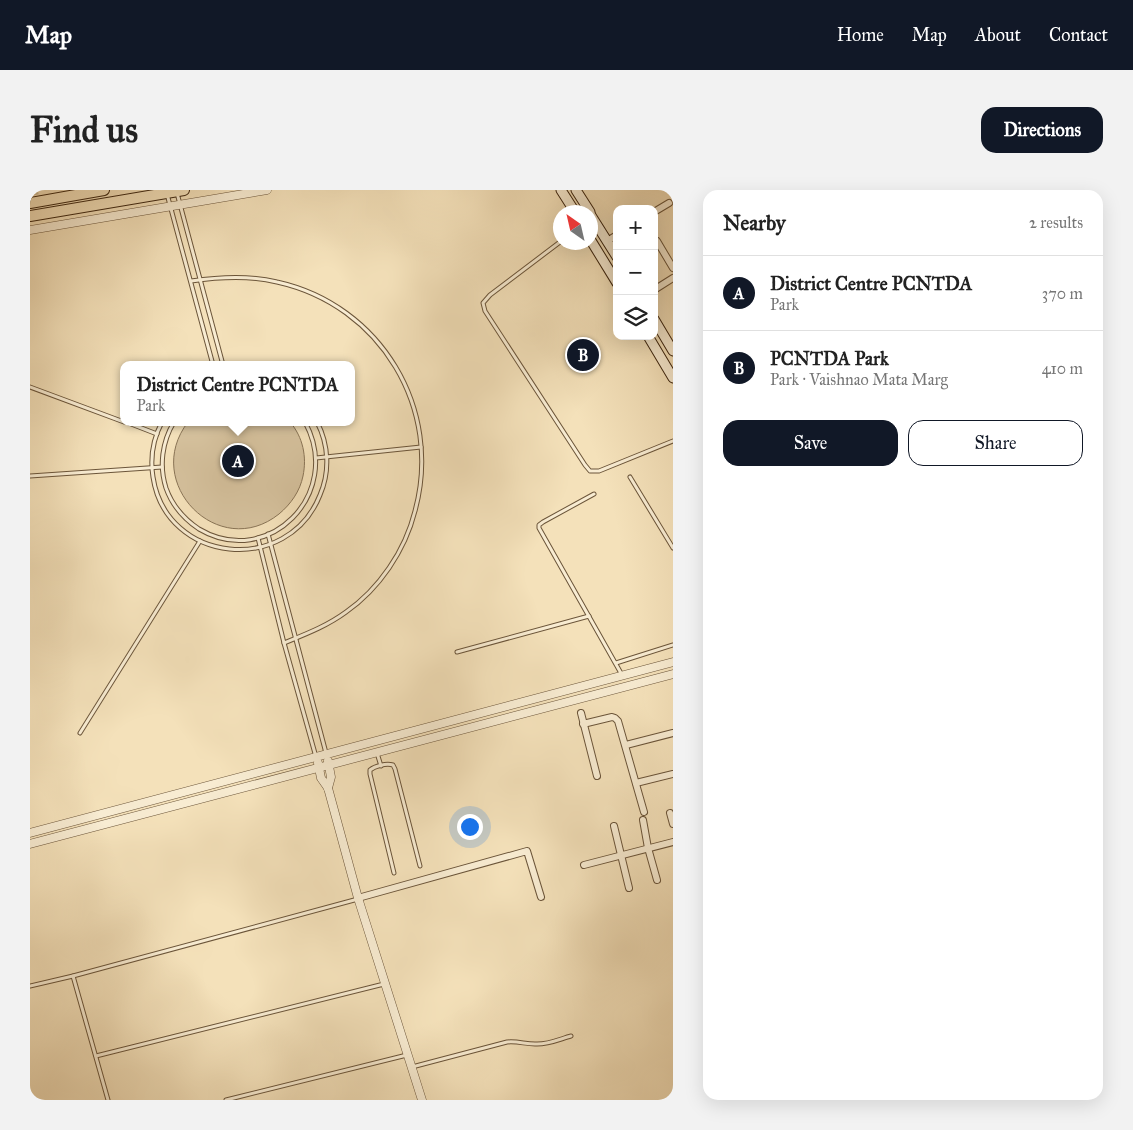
<!DOCTYPE html>
<meta charset="utf-8">
<style>
:root{--surface:#fff;--page:#f2f2f2;--text:#222;--muted:#767676;--line:#e0e0e0;--accent:#111827}
body{margin:0;font-family:"IM FELL Great Primer",serif;background:var(--page);color:var(--text)}
.controls{position:absolute;right:15px;top:15px;display:grid;overflow:hidden;border-radius:10px;box-shadow:0 5px 20px #0002}
.controls button{width:45px;height:45px;display:grid;place-items:center;padding:0;border:0;border-bottom:1px solid var(--line);background:var(--surface);color:var(--text);font:25px sans-serif}
.compass{position:absolute;left:523px;top:15px;width:45px;height:45px;border-radius:50%;background:var(--surface);box-shadow:0 5px 20px #0002;rotate:326deg}
.you{position:absolute;left:439px;top:636px;width:18px;height:18px;margin:-12px;border:4px solid #fff;border-radius:50%;background:#1a73e8;box-shadow:0 0 0 8px #1a73e833}
.badge{display:grid;place-items:center;width:32px;height:32px;border-radius:50%;background:var(--accent);color:#fff;font-size:16px;font-weight:700}
.pin{position:absolute;translate:-50% -50%;border:2px solid #fff;box-shadow:0 1px 5px #0006}
.popup{position:absolute;left:90px;top:171px;width:235px;height:65px;box-sizing:border-box;display:grid;place-content:center;border-radius:10px;background:var(--surface);filter:drop-shadow(0 1px 4px #0005);font-size:16px;white-space:nowrap;color:var(--muted)}
.popup b{font-size:19px;color:var(--text)}
.popup::after{content:'';position:absolute;left:50%;top:100%;margin-left:-10px;border:10px solid transparent;border-top-color:var(--surface)}
.list{margin:0;padding:0;list-style:none}
h2{display:flex;justify-content:space-between;align-items:center;height:65px;margin:0;padding:0 20px;font-size:21px}
h2 small{font-size:16px;font-weight:400;color:var(--muted)}
.list li{display:grid;grid-template-columns:32px 1fr auto;gap:15px;align-items:center;box-sizing:border-box;height:75px;padding:0 20px;border-top:1px solid var(--line)}
.list b{display:block;font-size:19px;white-space:nowrap}
.list p{margin:0;font-size:16px;white-space:nowrap;color:var(--muted)}
.list em{font-size:16px;font-style:normal;color:var(--muted)}
.actions{display:flex;gap:10px;padding:15px 20px}
.actions a{flex:1;padding:11px 0;border:1px solid var(--accent);border-radius:15px;text-align:center;font-size:18px;color:var(--accent)}
.actions .main{background:var(--accent);color:#fff}
.icon{flex:none;width:28px;height:28px;fill:none;stroke:currentColor;stroke-width:2;stroke-linecap:round;stroke-linejoin:round}
.map{position:relative;flex:none;width:643px;height:910px;overflow:hidden;border-radius:15px}
header{display:flex;align-items:center;gap:30px;box-sizing:border-box;height:70px;padding:0 25px;background:var(--accent);color:#fff}
header strong{font-size:24px}
nav{display:flex;gap:28px;margin-inline-start:auto;font-size:18px}
.intro{display:flex;align-items:center;justify-content:space-between;box-sizing:border-box;height:120px;padding:0 30px}
h1{margin:0;font-size:35px}
.button{padding:12px 22px;border-radius:15px;background:var(--accent);color:#fff;font-size:18px;font-weight:700}
main{display:flex;gap:30px;padding:0 30px}
aside{flex:1;background:var(--surface);border-radius:15px;box-shadow:0 5px 20px #0002}
.map>svg:first-child{display:block}
.green{fill:#d5c19d;stroke:#897456}
.lines{fill:none;stroke-linecap:round;stroke-linejoin:round}
.tertiary-tunnel{stroke:#cfbc98;stroke-width:8;stroke-dasharray:8 4;stroke-linecap:butt}
.service-casing{stroke:#6b553a;stroke-width:5}
.minor-casing{stroke:#6b553a;stroke-width:8}
.tertiary-casing{stroke:#6b553a;stroke-width:9}
.secondary-casing{stroke:#3d2610;stroke-width:11}
.primary-casing{stroke:#3d2610;stroke-width:12}
.service{stroke:#f8ecd2;stroke-width:3}
.minor{stroke:#f8ecd2;stroke-width:6}
.tertiary{stroke:#f8ecd2;stroke-width:8}
.secondary{stroke:#f8ecd2;stroke-width:9}
.primary{stroke:#f4e1ba;stroke-width:10}
</style>
<header>
<strong>Map</strong>
<nav><a>Home</a><a>Map</a><a>About</a><a>Contact</a></nav>
</header>
<div class="intro"><h1>Find us</h1><a class="button">Directions</a></div>
<main>
<div class="map">
<svg width="643" height="910" viewBox="0 0 643 910">
<rect width="100%" height="100%" fill="#f4e1ba"/>
<filter id="stains"><feTurbulence type="fractalNoise" baseFrequency=".004" numOctaves="4"/><feColorMatrix values="0 0 0 0 .2 0 0 0 0 .09 0 0 0 0 .02 0 0 0 .5 -.17"/></filter>
<radialGradient id="worn" r=".72"><stop offset=".6" stop-color="#630" stop-opacity="0"/><stop offset="1" stop-color="#630" stop-opacity=".3"/></radialGradient>
<path class="green" d="M158 232H260C273 247 277 267 273 286 270 301 261 314 249 324 189 372 111 293 158 232Z"/>
<g class="lines">
<polyline class="tertiary-tunnel" points="0,2 10,0"/>
<defs>
<g id="service">
<polyline points="147,3 193,175"/>
<polyline points="137,4 183,175"/>
<polyline points="530,52 460,105 453,113 455,121 555,275 560,281 569,281 643,251"/>
<path d="M161 91C189 87 219 85 247 92 351 115 413 219 385 321 375 361 349 399 316 422 297 436 276 444 254 453"/>
<polyline points="0,197 94,232"/>
<polyline points="96,232 127,244"/>
<path d="M132 232C123 249 120 268 123 287 136 374 258 386 290 305 300 282 299 255 287 232"/>
<path d="M144 232C132 252 129 276 136 298 142 315 154 329 169 339 238 380 314 304 275 232"/>
<polyline points="286,268 391,257"/>
<polyline points="0,286 132,277"/>
<polyline points="600,287 643,358"/>
<polyline points="564,304 513,332 509,335 509,338 592,485"/>
<polyline points="238,344 296,563"/>
<polyline points="228,348 254,453 286,567"/>
<polyline points="427,462 559,426"/>
<polyline points="586,473 643,455"/>
<polyline points="50,543 170,351"/>
<polyline points="347,563 351,576"/>
<path d="M364 683 340 584V580C345 576 356 573 363 575L365 579 390 676"/>
<polyline points="43,786 78,910"/>
<polyline points="0,796 43,786 328,709"/>
<polyline points="66,866 354,794"/>
<path d="M382 877 477 852C488 851 495 854 505 854 517 855 530 849 541 846"/>
<polyline points="196,910 377,865"/>
</g>
<g id="minor">
<polyline points="624,22 639,13"/>
<polyline points="577,51 587,45"/>
<polyline points="627,51 643,78"/>
<polyline points="624,100 643,88"/>
<polyline points="551,523 567,586"/>
<polyline points="553,534 582,527 585,528 588,531 614,622"/>
<polyline points="596,555 643,543"/>
<polyline points="606,593 643,584"/>
<polyline points="640,623 643,634"/>
<polyline points="613,630 618,658 627,690"/>
<polyline points="584,636 599,698"/>
<polyline points="554,675 643,652"/>
<polyline points="328,708 497,661 511,707"/>
</g>
<g id="tertiary">
<polyline points="0,40 237,0"/>
<polyline points="288,573 291,588 298,598 328,708 392,910"/>
<polyline points="298,598 301,587 298,571"/>
<polyline points="0,643 643,472"/>
<polyline points="0,654 643,484"/>
</g>
<g id="secondary">
<polyline points="531,0 545,22"/>
<polyline points="546,0 560,22"/>
<polyline points="560,24 587,67"/>
<polyline points="560,49 587,93"/>
<polyline points="624,129 643,161"/>
<polyline points="618,146 643,188"/>
</g>
<g id="primary">
<polyline points="0,13 74,0"/>
<polyline points="0,26 154,0"/>
</g>
</defs>
<use href="#service" class="service-casing"/>
<use href="#minor" class="minor-casing"/>
<use href="#tertiary" class="tertiary-casing"/>
<use href="#secondary" class="secondary-casing"/>
<use href="#primary" class="primary-casing"/>
<use href="#service" class="service"/>
<use href="#minor" class="minor"/>
<use href="#tertiary" class="tertiary"/>
<use href="#secondary" class="secondary"/>
<use href="#primary" class="primary"/>
</g>
<rect width="100%" height="100%" filter="url(#stains)"/>
<rect width="100%" height="100%" fill="url(#worn)"/>
</svg>
<div class="controls">
<button>+</button>
<button>−</button>
<button><svg class="icon" aria-label="layers" viewBox="0 0 24 24"><path d="M12 4l9 5-9 5-9-5zM3 14l9 5 9-5"/></svg></button>
</div>
<svg class="compass" viewBox="-18 -18 36 36"><path d="M0-13l5 13h-10z" fill="#e53935"/><path d="M0 13l5-13h-10z" fill="#767676"/></svg>
<div class="you"></div>
<div class="pin badge" style="left:208px;top:271px">A</div>
<div class="popup"><b>District Centre PCNTDA</b>Park</div>
<div class="pin badge" style="left:553px;top:165px">B</div>
</div>
<aside>
<h2>Nearby<small>2 results</small></h2>
<ul class="list">
<li><span class="badge">A</span><div><b>District Centre PCNTDA</b><p>Park</p></div><em>370 m</em></li>
<li><span class="badge">B</span><div><b>PCNTDA Park</b><p>Park · Vaishnao Mata Marg</p></div><em>410 m</em></li>
</ul>
<div class="actions"><a class="main">Save</a><a>Share</a></div>
</aside>
</main>
